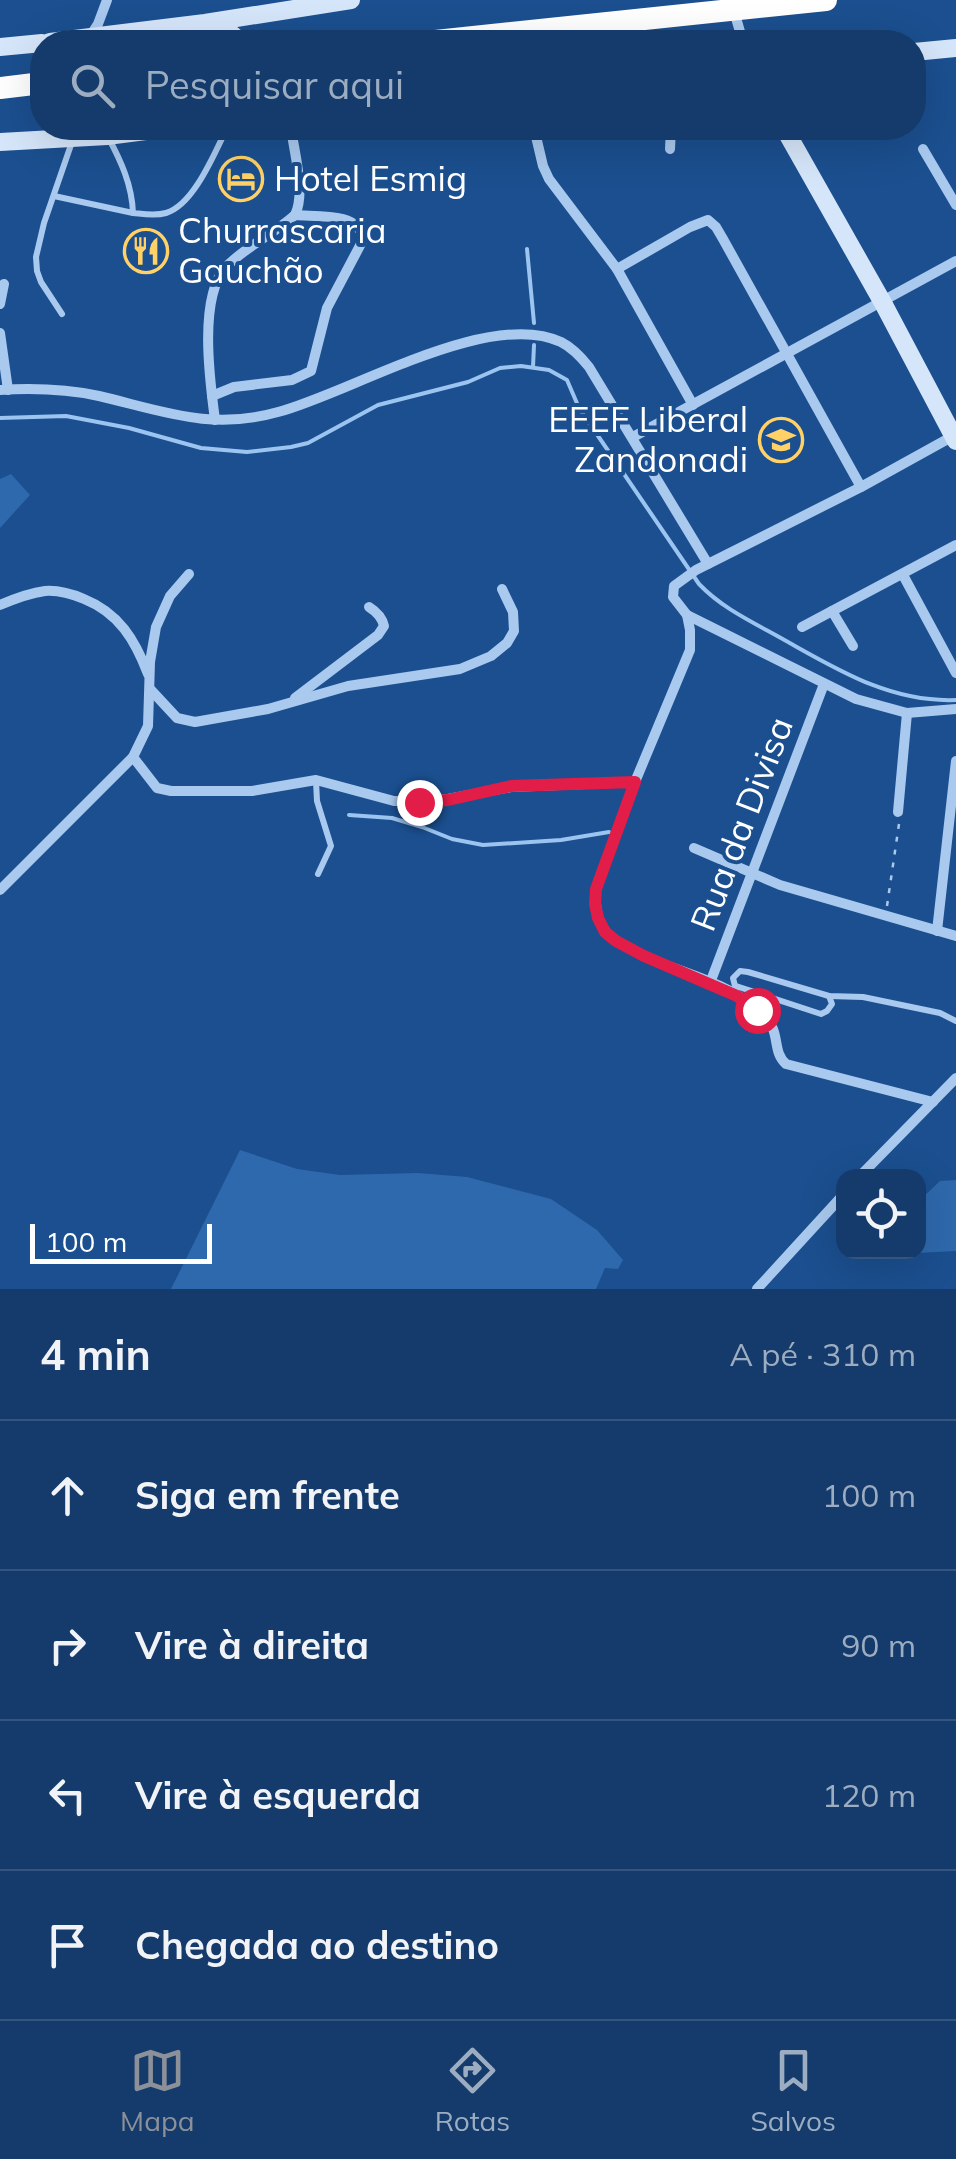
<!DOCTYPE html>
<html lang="pt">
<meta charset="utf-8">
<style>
:root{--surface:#143b6b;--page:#1d4271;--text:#f1f3f6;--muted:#9dadc1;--line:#33557e;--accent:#8c9099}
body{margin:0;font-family:Mulish,sans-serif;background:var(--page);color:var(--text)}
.controls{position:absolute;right:30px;bottom:30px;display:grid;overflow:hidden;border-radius:20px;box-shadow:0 10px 40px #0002}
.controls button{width:90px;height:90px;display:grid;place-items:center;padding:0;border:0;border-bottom:2px solid var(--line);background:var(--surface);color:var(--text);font:50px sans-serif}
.scale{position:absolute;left:30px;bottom:25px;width:182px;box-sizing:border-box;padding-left:10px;border:5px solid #fff;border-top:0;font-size:28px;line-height:35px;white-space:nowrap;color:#fff;-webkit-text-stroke:8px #1b4f8f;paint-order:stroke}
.stop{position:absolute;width:30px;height:30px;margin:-22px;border:8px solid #e11d48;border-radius:50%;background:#fff}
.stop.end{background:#e11d48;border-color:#fff;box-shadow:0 2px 10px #0008}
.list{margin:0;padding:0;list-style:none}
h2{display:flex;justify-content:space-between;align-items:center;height:130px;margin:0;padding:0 40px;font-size:42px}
h2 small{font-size:32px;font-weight:400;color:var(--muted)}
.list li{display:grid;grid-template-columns:65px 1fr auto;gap:30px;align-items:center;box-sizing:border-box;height:150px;padding:0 40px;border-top:2px solid var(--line)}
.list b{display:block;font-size:38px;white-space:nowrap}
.list em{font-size:32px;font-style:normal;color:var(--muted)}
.icon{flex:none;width:55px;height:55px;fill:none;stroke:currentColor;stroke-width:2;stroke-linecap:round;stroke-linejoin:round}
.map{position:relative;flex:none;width:956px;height:1289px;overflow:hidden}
.search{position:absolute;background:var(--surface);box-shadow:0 10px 40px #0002;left:30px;right:30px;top:30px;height:110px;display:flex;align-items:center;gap:25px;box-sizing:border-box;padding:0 35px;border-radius:40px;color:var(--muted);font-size:38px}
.sheet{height:730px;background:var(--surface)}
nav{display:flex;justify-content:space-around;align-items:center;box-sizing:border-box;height:140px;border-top:2px solid var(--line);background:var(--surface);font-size:28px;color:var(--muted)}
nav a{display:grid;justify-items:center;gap:5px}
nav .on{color:var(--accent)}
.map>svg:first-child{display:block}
.green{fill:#2e69ad}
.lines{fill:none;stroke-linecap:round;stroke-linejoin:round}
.stream{stroke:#9cc4f0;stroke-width:4}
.path{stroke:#a9c9ee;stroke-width:2.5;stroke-dasharray:5 8;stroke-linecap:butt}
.lane{stroke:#a9c9ee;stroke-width:6}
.street{stroke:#a9c9ee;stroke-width:10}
.secondary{stroke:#d6e6fa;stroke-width:18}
.highway{stroke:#fff;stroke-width:22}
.route{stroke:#e11d48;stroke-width:12}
.labels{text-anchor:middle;stroke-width:8;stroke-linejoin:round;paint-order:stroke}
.poi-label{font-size:35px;fill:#fff;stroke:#1b4f8f;text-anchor:start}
.street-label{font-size:35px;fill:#fff;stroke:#1b4f8f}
</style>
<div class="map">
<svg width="956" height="1289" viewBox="0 0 956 1289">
<rect width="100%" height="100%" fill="#1b4f8f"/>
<g class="green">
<polygon points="11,474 30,495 0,528 0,479"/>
<polygon points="240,1150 297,1169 340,1175 418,1173 467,1177 551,1199 597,1230 623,1260 618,1269 605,1268 596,1289 171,1289"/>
<polygon points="956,1180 956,1251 897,1254 897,1252 918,1252 919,1201 940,1181"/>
</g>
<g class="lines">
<g class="stream">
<polyline points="527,249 534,323"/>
<polyline points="533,367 534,345"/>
<path d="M0 418 66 416 129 428 201 448 247 452 291 447 308 443 378 405 468 382 500 368 521 366 549 370 567 380 579 408 699 584C719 605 744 618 770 632 829 664 885 703 956 700"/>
<polyline points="349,815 392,818 422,827 452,839 483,845 561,840 609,832"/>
</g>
<polyline class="path" points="887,906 899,824"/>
<g class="lane">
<path d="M108 137C121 161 132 185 133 213 144 214 155 216 166 213 194 205 215 152 227 128"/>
<polyline points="54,196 133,213"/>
<polyline points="62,314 41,282 37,271 36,257 44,223 73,139"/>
<polyline points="316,781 317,801 331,846 318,874"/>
<polyline points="736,986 821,1014 827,1011 832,1004 829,996"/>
<polyline points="737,994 733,978 740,971 748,972 829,996 863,997 940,1013 956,1021"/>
</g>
<g class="street">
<polyline points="734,11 743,42"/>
<polyline points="89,38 98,24 107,0"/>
<polyline points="534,128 543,166 549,179 617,269 693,405"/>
<polyline points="670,149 671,128"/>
<polyline points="923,149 956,205"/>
<polyline points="617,269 690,227 708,220 716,227 723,239 861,487"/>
<polyline points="0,304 4,284"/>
<polyline points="0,333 8,390"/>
<path d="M0 390C33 388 66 389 99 396 163 411 211 431 278 412 350 393 489 308 561 342 573 348 581 357 589 367L708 564"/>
<path d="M212 396 234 387 292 380 311 371 327 308 364 238C357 212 318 217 295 215"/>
<path d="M215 420C210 382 198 297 226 267 246 246 274 234 295 215 306 193 294 152 291 128"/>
<polyline points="633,437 956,261"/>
<polyline points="903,575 956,673"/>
<path d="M0 605C14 599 30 593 45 591 58 590 72 594 84 599 119 613 135 640 148 674"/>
<polyline points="832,611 853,646"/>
<polyline points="687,615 856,699 907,713 956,709"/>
<polyline points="802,627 956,545"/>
<polyline points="150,689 177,718 195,722 268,709 348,686 460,669 491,656 507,643 514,631 513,612 502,589"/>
<path d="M295 698 378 635 384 626C382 617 377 612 369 607"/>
<polyline points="133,757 157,788 171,791 252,791 316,780 394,801 419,801 448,799 511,787 635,782"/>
<polyline points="898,812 907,713"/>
<polyline points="694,848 780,885 956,936"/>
<polyline points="0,890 133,757 148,726 150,662 156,627 170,596 189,574"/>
<polyline points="937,931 956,761"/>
<polyline points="710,983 824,684"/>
<path d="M933 1102 786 1064C775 1054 778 1042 773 1029 769 1020 760 1012 753 1006 719 978 670 971 633 950 624 945 613 941 607 933 596 921 595 904 596 889L635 782 690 650V630L687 615 673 597 674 586 696 570 861 487 955 435"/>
<polyline points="860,1176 956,1078"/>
<polyline points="757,1289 844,1194"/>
</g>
<g class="secondary">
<polyline points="210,24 227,30 241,42"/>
<polyline points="50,42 205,23 351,0"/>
<polyline points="0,47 42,43"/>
<polyline points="914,52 956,48"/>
<polyline points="784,128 883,303 956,441"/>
<polyline points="0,142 107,136 169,128"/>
</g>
<g class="highway">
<polyline points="426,42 826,0"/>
<polyline points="0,88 42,83"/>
</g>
</g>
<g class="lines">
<polyline class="route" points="419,802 448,800 511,786 635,782 596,889 595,904 598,918 605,932 616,941 644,956 737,996 757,1010"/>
</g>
<defs>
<symbol id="hotel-ring" viewBox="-11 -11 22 22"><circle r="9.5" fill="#1b4f8f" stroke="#ffd166" stroke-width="1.5"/><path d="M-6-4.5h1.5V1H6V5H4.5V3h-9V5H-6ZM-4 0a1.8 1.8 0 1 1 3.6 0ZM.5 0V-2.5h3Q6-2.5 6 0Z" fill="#ffd166"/></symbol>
<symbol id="restaurant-ring" viewBox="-11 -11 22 22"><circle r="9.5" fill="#1b4f8f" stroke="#ffd166" stroke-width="1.5"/><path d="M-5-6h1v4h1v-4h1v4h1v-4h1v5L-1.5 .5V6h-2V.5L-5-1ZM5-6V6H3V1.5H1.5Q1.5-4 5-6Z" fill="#ffd166"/></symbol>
<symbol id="school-ring" viewBox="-11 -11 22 22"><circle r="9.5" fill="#1b4f8f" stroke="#ffd166" stroke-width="1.5"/><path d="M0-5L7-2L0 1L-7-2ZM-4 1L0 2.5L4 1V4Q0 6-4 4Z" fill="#ffd166"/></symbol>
</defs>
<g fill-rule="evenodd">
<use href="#hotel-ring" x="216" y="154" width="50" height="50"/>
<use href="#restaurant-ring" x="121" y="226" width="50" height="50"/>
<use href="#school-ring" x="756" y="415" width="50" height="50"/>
</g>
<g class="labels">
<g class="poi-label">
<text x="274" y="191">Hotel Esmig</text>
<text x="178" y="243">Churrascaria<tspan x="178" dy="40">Gauchão</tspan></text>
<text x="748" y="432" text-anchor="end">EEEF Liberal<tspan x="748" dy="40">Zandonadi</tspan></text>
</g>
<g class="street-label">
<text transform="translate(742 824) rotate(-69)" y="12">Rua da Divisa</text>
</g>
</g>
</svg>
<div class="controls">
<button><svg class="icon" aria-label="locate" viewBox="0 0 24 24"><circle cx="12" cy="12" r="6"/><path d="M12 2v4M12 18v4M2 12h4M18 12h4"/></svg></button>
</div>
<div class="scale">100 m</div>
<div class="stop" style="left:757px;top:1010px"></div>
<div class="stop end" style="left:419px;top:802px"></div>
<div class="search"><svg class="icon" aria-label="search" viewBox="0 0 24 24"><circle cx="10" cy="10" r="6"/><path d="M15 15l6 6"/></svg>Pesquisar aqui</div>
</div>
<section class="sheet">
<h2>4 min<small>A pé · 310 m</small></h2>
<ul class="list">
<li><svg class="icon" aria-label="ahead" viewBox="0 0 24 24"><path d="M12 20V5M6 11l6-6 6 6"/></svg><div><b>Siga em frente</b></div><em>100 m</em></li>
<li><svg class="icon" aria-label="right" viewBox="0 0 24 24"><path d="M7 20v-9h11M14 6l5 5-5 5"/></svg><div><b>Vire à direita</b></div><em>90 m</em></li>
<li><svg class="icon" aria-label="left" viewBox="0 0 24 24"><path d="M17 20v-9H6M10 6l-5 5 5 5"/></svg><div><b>Vire à esquerda</b></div><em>120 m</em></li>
<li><svg class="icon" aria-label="arrive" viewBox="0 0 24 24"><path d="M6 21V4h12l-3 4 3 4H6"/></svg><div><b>Chegada ao destino</b></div></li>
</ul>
</section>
<nav>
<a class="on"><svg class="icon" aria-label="map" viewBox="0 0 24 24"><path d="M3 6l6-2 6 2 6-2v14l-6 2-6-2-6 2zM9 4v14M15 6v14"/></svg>Mapa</a>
<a><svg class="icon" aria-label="directions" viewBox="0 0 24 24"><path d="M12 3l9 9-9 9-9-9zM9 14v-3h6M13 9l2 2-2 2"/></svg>Rotas</a>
<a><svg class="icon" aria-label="saved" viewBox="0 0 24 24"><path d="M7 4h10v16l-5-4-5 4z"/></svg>Salvos</a>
</nav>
